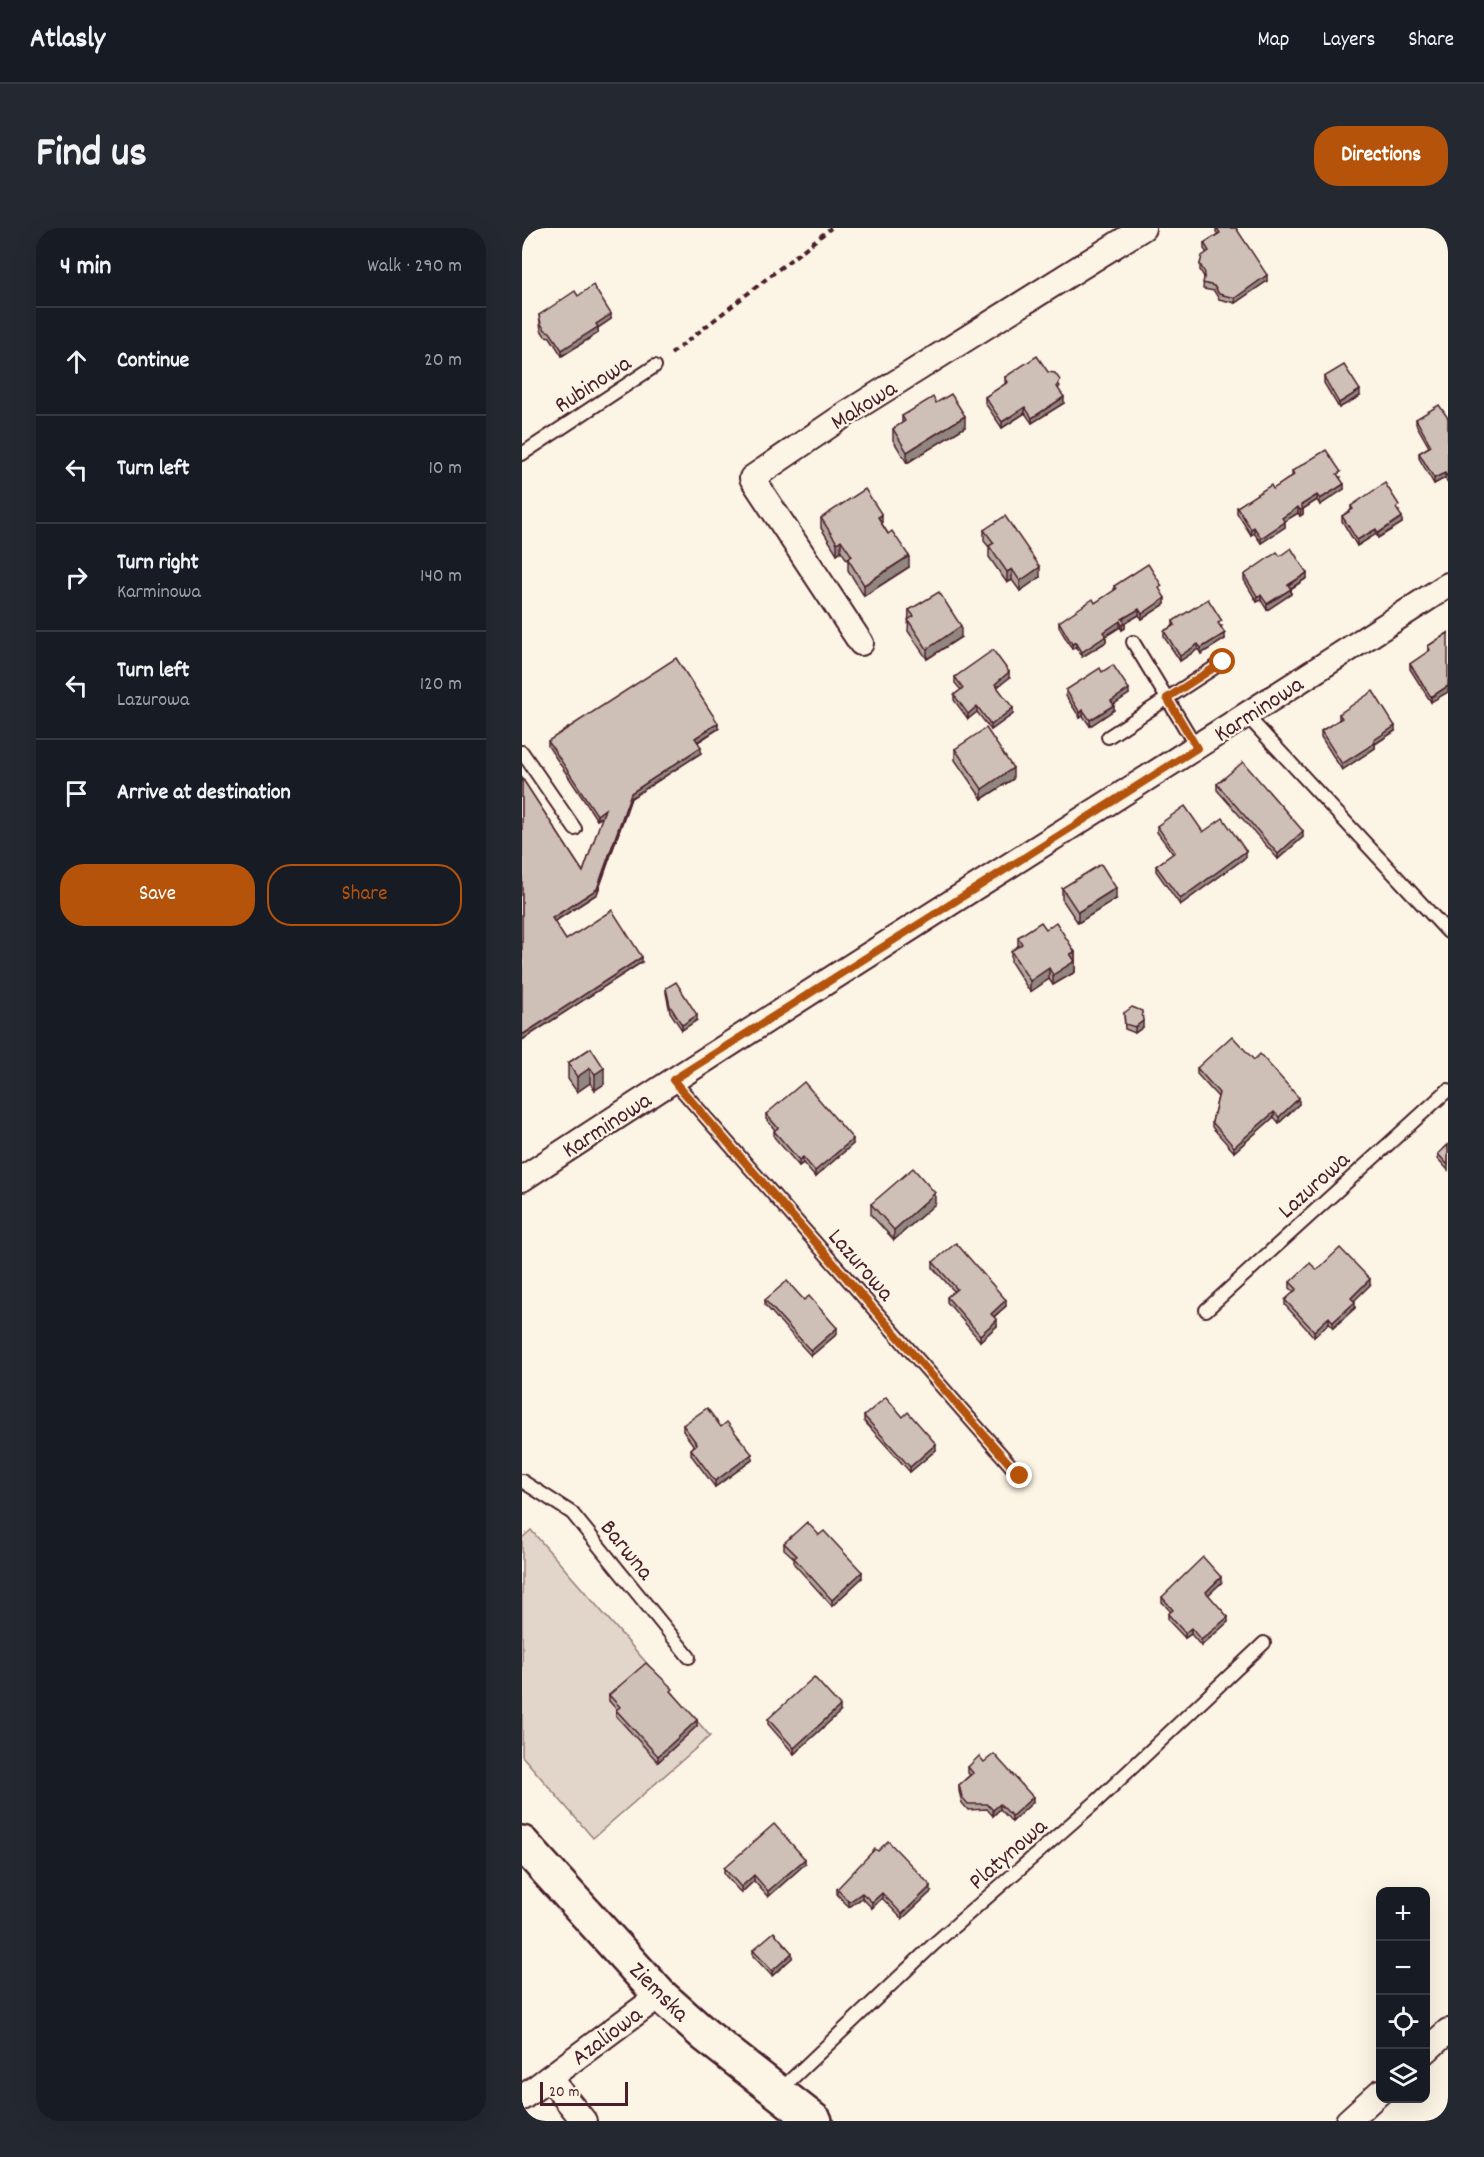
<!DOCTYPE html>
<meta charset="utf-8">
<style>
:root{--surface:#171b24;--page:#242831;--text:#f1f3f6;--muted:#9ea1a6;--line:#363941;--accent:#b45309}
body{margin:0;font-family:Dekko,sans-serif;background:var(--page);color:var(--text)}
.controls{position:absolute;right:18px;bottom:18px;display:grid;overflow:hidden;border-radius:12px;box-shadow:0 6px 24px #0002}
.controls button{width:54px;height:54px;display:grid;place-items:center;padding:0;border:0;border-bottom:2px solid var(--line);background:var(--surface);color:var(--text);font:30px sans-serif}
.scale{position:absolute;left:18px;bottom:15px;width:88px;box-sizing:border-box;padding-left:6px;border:3px solid #4a1f2b;border-top:0;font-size:16px;line-height:21px;white-space:nowrap;color:#4a1f2b;-webkit-text-stroke:4px #fcf5e5;paint-order:stroke}
.stop{position:absolute;width:18px;height:18px;margin:-14px;border:4px solid #b45309;border-radius:50%;background:#fff}
.stop.end{background:#b45309;border-color:#fff;box-shadow:0 2px 6px #0008}
.list{margin:0;padding:0;list-style:none}
h2{display:flex;justify-content:space-between;align-items:center;height:78px;margin:0;padding:0 24px;font-size:26px}
h2 small{font-size:20px;font-weight:400;color:var(--muted)}
.list li{display:grid;grid-template-columns:39px 1fr auto;gap:18px;align-items:center;box-sizing:border-box;height:108px;padding:0 24px;border-top:2px solid var(--line)}
.list b{display:block;font-size:22px;white-space:nowrap}
.list p{margin:0;font-size:20px;white-space:nowrap;color:var(--muted)}
.list em{font-size:20px;font-style:normal;color:var(--muted)}
.actions{display:flex;gap:12px;padding:18px 24px}
.actions a{flex:1;padding:14px 0;border:2px solid var(--accent);border-radius:24px;text-align:center;font-size:21px;color:var(--accent)}
.actions .main{background:var(--accent);color:#fff}
.icon{flex:none;width:33px;height:33px;fill:none;stroke:currentColor;stroke-width:2;stroke-linecap:round;stroke-linejoin:round}
.map{position:relative;flex:none;width:926px;height:1893px;overflow:hidden;border-radius:24px}
header{display:flex;align-items:center;gap:36px;box-sizing:border-box;height:84px;padding:0 30px;background:var(--surface);border-bottom:2px solid var(--line)}
header strong{font-size:28px}
nav{display:flex;gap:33px;margin-inline-start:auto;font-size:21px}
.intro{display:flex;align-items:center;justify-content:space-between;box-sizing:border-box;height:144px;padding:0 36px}
h1{margin:0;font-size:42px}
.button{padding:15px 27px;border-radius:24px;background:var(--accent);color:#fff;font-size:21px;font-weight:700}
main{display:flex;gap:36px;padding:0 36px}
aside{flex:1;background:var(--surface);border-radius:24px;box-shadow:0 6px 24px #0002}
.map>svg:first-child{display:block}
.green{fill:#e2d5ca;stroke:#967a7a;stroke-width:1.5}
.lines{fill:none;stroke-linecap:round;stroke-linejoin:round}
.lane-casing{stroke:#4a1f2b;stroke-width:16}
.street-casing{stroke:#4a1f2b;stroke-width:28}
.secondary-casing{stroke:#4a1f2b;stroke-width:38}
.path{stroke:#4a1f2b;stroke-width:4;stroke-dasharray:6 4.5;stroke-linecap:butt}
.lane{stroke:#fcf5e5;stroke-width:12}
.street{stroke:#fcf5e5;stroke-width:24}
.secondary{stroke:#fcf5e5;stroke-width:33}
.wall{fill:#b2a59d;stroke:#4a1f2b;stroke-width:1.5}
.shaded-wall{fill:#918680;stroke:#4a1f2b;stroke-width:1.5}
.building{fill:#cfc0b7;stroke:#4a1f2b;stroke-width:1.5}
.route{stroke:#b45309;stroke-width:8}
.labels{text-anchor:middle;stroke-width:4.5;stroke-linejoin:round;paint-order:stroke}
.street-label{font-size:24px;fill:#4a1f2b;stroke:#fcf5e5}
</style>
<header>
<strong>Atlasly</strong>
<nav><a>Map</a><a>Layers</a><a>Share</a></nav>
</header>
<div class="intro"><h1>Find us</h1><a class="button">Directions</a></div>
<main>
<aside>
<h2>4 min<small>Walk · 290 m</small></h2>
<ul class="list">
<li><svg class="icon" aria-label="ahead" viewBox="0 0 24 24"><path d="M12 20V5M6 11l6-6 6 6"/></svg><div><b>Continue</b></div><em>20 m</em></li>
<li><svg class="icon" aria-label="left" viewBox="0 0 24 24"><path d="M17 20v-9H6M10 6l-5 5 5 5"/></svg><div><b>Turn left</b></div><em>10 m</em></li>
<li><svg class="icon" aria-label="right" viewBox="0 0 24 24"><path d="M7 20v-9h11M14 6l5 5-5 5"/></svg><div><b>Turn right</b><p>Karminowa</p></div><em>140 m</em></li>
<li><svg class="icon" aria-label="left" viewBox="0 0 24 24"><path d="M17 20v-9H6M10 6l-5 5 5 5"/></svg><div><b>Turn left</b><p>Lazurowa</p></div><em>120 m</em></li>
<li><svg class="icon" aria-label="arrive" viewBox="0 0 24 24"><path d="M6 21V4h12l-3 4 3 4H6"/></svg><div><b>Arrive at destination</b></div></li>
</ul>
<div class="actions"><a class="main">Save</a><a>Share</a></div>
</aside>
<div class="map">
<svg width="926" height="1893" viewBox="0 0 926 1893">
<rect width="100%" height="100%" fill="#fcf5e5"/>
<filter id="ink" filterUnits="userSpaceOnUse"><feTurbulence type="fractalNoise" baseFrequency=".0167" numOctaves="2"/><feDisplacementMap in="SourceGraphic" scale="12" xChannelSelector="R" yChannelSelector="G"/><feConvolveMatrix kernelMatrix="1 2 1 2 8 2 1 2 1" color-interpolation-filters="sRGB"/></filter>
<g filter="url(#ink)">
<polygon class="green" points="9,1302 188,1508 71,1610 0,1528 0,1310"/>
<g class="lines">
<defs>
<g id="lane">
<polyline points="0,226 133,138"/>
<polyline points="611,414 675,520"/>
<polyline points="725,488 926,704"/>
<polyline points="586,509 701,434"/>
<polyline points="0,524 53,601"/>
<polyline points="151,852 498,1248"/>
<polyline points="684,1082 926,862"/>
<polyline points="0,1253 50,1285 167,1429"/>
<polyline points="256,1864 412,1716 576,1572 742,1415"/>
</g>
<g id="street">
<polyline points="339,415 230,250 327,184 621,0"/>
<path d="M0 951C306 749 619 557 926 357"/>
<polyline points="904,1823 926,1803"/>
<polyline points="27,1850 62,1893"/>
<polyline points="0,1870 138,1767"/>
<polyline points="826,1893 858,1864"/>
</g>
<polyline id="secondary" points="0,1615 138,1767 183,1807 293,1893"/>
</defs>
<use href="#lane" class="lane-casing"/>
<use href="#street" class="street-casing"/>
<use href="#secondary" class="secondary-casing"/>
<polyline class="path" points="149,126 309,0"/>
<use href="#lane" class="lane"/>
<use href="#street" class="street"/>
<use href="#secondary" class="secondary"/>
</g>
<g class="wall">
<polygon points="694,0 714,0 745,53 713,75 697,71 692,63 681,61 682,49 678,42 678,36 685,25 682,21 682,15 696,6 694,4"/>
<polygon points="921,0 926,0 926,8"/>
<polygon points="56,68 89,91 76,100 76,105 40,128 28,109 23,108 19,102 17,87"/>
<polygon points="526,144 538,158 536,161 542,175 510,195 503,185 480,200 463,175 463,169 484,156 483,154 483,149"/>
<polygon points="802,149 838,168 817,180 802,155"/>
<polygon points="414,175 443,199 385,235 371,212 371,201 380,195 380,188"/>
<polygon points="926,190 926,256 923,250 912,256 897,230 897,225 907,219 894,196 894,191"/>
<polygon points="770,243 819,249 818,250 822,261 798,277 795,272 781,281 781,286 778,288 776,285 762,293 763,299 739,315 732,305 729,307 715,285 715,279 751,261 770,248"/>
<polygon points="829,278 877,283 876,284 880,295 856,310 854,306 835,318 820,293 820,288 829,282"/>
<polygon points="299,290 360,296 387,339 342,368 326,342 326,333 319,323 315,326 299,300"/>
<polygon points="462,302 518,349 498,363 490,352 485,355 467,329 467,319 462,313"/>
<polygon points="758,328 785,350 769,361 769,366 745,382 739,372 735,374 722,352 722,347"/>
<polygon points="592,358 640,364 639,364 643,376 620,391 617,387 603,395 603,400 600,402 598,399 584,408 584,414 560,429 554,419 550,421 537,399 537,394 573,375 592,363"/>
<polygon points="387,382 439,409 405,431 386,403"/>
<polygon points="651,393 700,398 699,399 703,411 679,426 676,421 658,433 642,409 642,403 651,398"/>
<polygon points="926,405 909,474 888,441 888,436 906,424 906,418"/>
<polygon points="580,444 607,466 591,476 592,482 568,498 561,488 558,490 544,468 544,462"/>
<polygon points="433,449 487,450 475,459 491,486 469,502 455,484 446,491 432,472 432,467 439,462 433,455"/>
<polygon points="817,486 873,503 853,516 853,520 820,542 799,509 799,503 817,492"/>
<polygon points="196,501 176,514 179,525 109,570 75,666 32,694 44,712 120,734 0,812 0,550 61,644 81,589 75,592 26,518 26,513"/>
<polygon points="433,521 491,551 460,571 433,532"/>
<polygon points="695,556 781,609 756,631 695,562"/>
<polygon points="635,598 681,604 724,629 658,677 634,643 634,638 651,626 635,604"/>
<polygon points="540,660 594,671 556,695 540,671"/>
<polygon points="524,701 553,724 553,744 531,757 527,751 508,764 489,734 489,723 496,718 496,709"/>
<polygon points="144,760 175,792 160,802 148,784 144,765"/>
<polygon points="602,785 621,799 613,805 603,801"/>
<polygon points="69,820 82,856 73,862 68,855 55,864 46,851 46,835"/>
<polygon points="732,832 777,876 757,895 752,889 712,924 690,899 690,894 696,869 675,846 675,840"/>
<polygon points="244,886 331,916 293,949 281,935 277,938 252,909 252,903 253,902 244,891"/>
<polygon points="926,917 926,942 916,931 916,926"/>
<polygon points="349,976 413,976 372,1012 349,987"/>
<polygon points="411,1034 484,1078 472,1089 475,1098 458,1113 425,1074 425,1069 432,1063 411,1040"/>
<polygon points="768,1054 848,1057 831,1073 833,1080 811,1100 807,1095 792,1109 763,1077 763,1072 772,1064 768,1060"/>
<polygon points="243,1072 282,1072 315,1106 289,1128 243,1077"/>
<polygon points="342,1188 381,1189 414,1222 388,1244 342,1193"/>
<polygon points="161,1197 230,1232 193,1259 169,1227 169,1221 172,1218 161,1203"/>
<polygon points="297,1307 340,1350 310,1378 272,1336 272,1330 262,1321 262,1315"/>
<polygon points="699,1355 686,1367 706,1394 679,1418 669,1406 663,1410 646,1392 646,1386 649,1384 640,1374 640,1369"/>
<polygon points="151,1465 175,1498 136,1534 94,1488 95,1482 87,1473 87,1467"/>
<polygon points="318,1484 272,1526 246,1496 246,1491"/>
<polygon points="462,1534 511,1574 490,1594 478,1581 471,1588 465,1581 446,1582 440,1575 437,1563 437,1557 448,1547 446,1545 446,1539"/>
<polygon points="283,1636 246,1669 232,1653 219,1665 202,1646 202,1640"/>
<polygon points="315,1661 409,1664 380,1691 360,1670 350,1680 340,1670 327,1679 315,1666"/>
<polygon points="231,1722 270,1730 250,1748 231,1728"/>
</g>
<g class="shaded-wall">
<polygon points="745,47 745,53 713,75 713,70"/>
<polygon points="89,86 89,91 76,100 76,105 40,128 40,122 74,96"/>
<polygon points="838,162 838,168 817,180 817,175"/>
<polygon points="542,169 542,175 510,195 510,190"/>
<polygon points="503,179 503,185 480,200 480,194"/>
<polygon points="443,188 443,199 385,235 385,224"/>
<polygon points="923,245 923,250 912,256 912,250"/>
<polygon points="822,256 822,261 798,277 798,271"/>
<polygon points="795,267 795,272 781,281 781,286 778,288 779,277"/>
<polygon points="776,279 776,285 760,295 760,290"/>
<polygon points="360,287 360,297 356,289"/>
<polygon points="880,289 880,295 856,310 856,305"/>
<polygon points="763,294 763,299 739,315 739,310"/>
<polygon points="732,299 732,305 729,307 729,301"/>
<polygon points="854,301 854,306 835,318 835,312"/>
<polygon points="319,312 319,323 315,326 315,315"/>
<polygon points="387,328 387,339 342,368 342,357"/>
<polygon points="518,339 518,349 498,363 498,353"/>
<polygon points="490,341 490,352 485,355 485,344"/>
<polygon points="785,345 785,350 766,362 766,357"/>
<polygon points="769,361 769,366 745,382 745,376"/>
<polygon points="739,367 739,372 735,374 735,368"/>
<polygon points="643,370 643,376 620,391 620,386"/>
<polygon points="617,381 617,387 603,395 603,400 600,402 600,391"/>
<polygon points="598,393 598,399 582,409 582,404"/>
<polygon points="439,398 439,409 405,431 405,421"/>
<polygon points="703,405 703,411 679,426 679,420"/>
<polygon points="584,408 584,414 560,429 560,424"/>
<polygon points="554,414 554,419 550,421 550,416"/>
<polygon points="676,416 676,421 658,433 658,428"/>
<polygon points="487,444 487,450 473,461 473,456"/>
<polygon points="926,458 926,464 909,474 909,469"/>
<polygon points="607,461 607,466 589,478 589,473"/>
<polygon points="592,477 592,482 568,498 568,492"/>
<polygon points="455,478 455,484 446,491 446,486"/>
<polygon points="491,480 491,486 469,502 469,497"/>
<polygon points="561,482 561,488 558,490 558,485"/>
<polygon points="196,495 196,501 173,515 173,510"/>
<polygon points="873,498 873,503 853,516 853,520 820,542 820,536 852,512"/>
<polygon points="179,519 179,525 109,570 75,666 30,695 30,690 75,661 109,565"/>
<polygon points="491,540 491,551 460,571 460,561"/>
<polygon points="83,581 83,587 75,592 75,587"/>
<polygon points="781,603 781,609 756,631 756,626"/>
<polygon points="724,623 724,629 658,677 658,671"/>
<polygon points="594,660 594,671 556,695 556,684"/>
<polygon points="553,724 553,744 531,757 531,747 548,726"/>
<polygon points="120,729 120,734 0,812 0,807"/>
<polygon points="527,740 527,751 508,764 508,753"/>
<polygon points="175,787 175,792 160,802 160,797"/>
<polygon points="621,793 621,799 613,805 613,799"/>
<polygon points="68,840 68,855 55,864 55,849"/>
<polygon points="82,840 82,856 73,862 73,846"/>
<polygon points="777,870 777,876 757,895 757,889"/>
<polygon points="752,884 752,889 712,924 712,919"/>
<polygon points="331,911 331,916 293,949 293,943"/>
<polygon points="281,929 281,935 277,938 277,932"/>
<polygon points="413,965 413,976 372,1012 372,1002"/>
<polygon points="848,1051 848,1057 829,1076 829,1070"/>
<polygon points="484,1072 484,1078 469,1091 469,1086"/>
<polygon points="833,1074 833,1080 811,1100 811,1094"/>
<polygon points="807,1089 807,1095 792,1109 792,1103"/>
<polygon points="475,1092 475,1098 458,1113 458,1107"/>
<polygon points="315,1100 315,1106 289,1128 289,1123"/>
<polygon points="414,1216 414,1222 388,1244 388,1239"/>
<polygon points="230,1226 230,1232 193,1259 193,1253"/>
<polygon points="340,1344 340,1350 310,1378 310,1372"/>
<polygon points="699,1349 699,1355 684,1369 684,1364"/>
<polygon points="706,1389 706,1394 679,1418 679,1412"/>
<polygon points="669,1400 669,1406 663,1410 663,1405"/>
<polygon points="318,1478 318,1484 272,1526 272,1520"/>
<polygon points="175,1492 175,1498 136,1534 136,1528"/>
<polygon points="511,1569 511,1574 490,1594 490,1588"/>
<polygon points="478,1576 478,1581 471,1588 471,1582"/>
<polygon points="283,1631 283,1636 246,1669 246,1663"/>
<polygon points="232,1647 232,1653 219,1665 219,1659"/>
<polygon points="409,1658 409,1664 380,1691 380,1686"/>
<polygon points="340,1665 340,1670 327,1679 327,1674"/>
<polygon points="360,1665 360,1670 350,1680 350,1674"/>
<polygon points="270,1725 270,1730 250,1748 250,1743"/>
</g>
<g class="building">
<polygon points="695,0 714,0 745,47 713,70 697,66 692,58 681,55 683,45 678,36 680,28 687,23 682,15 698,5"/>
<polygon points="71,57 89,86 74,96 76,99 40,122 28,104 23,102 19,96 17,87 53,63 56,68"/>
<polygon points="515,128 526,144 533,145 538,152 535,159 542,169 510,190 503,179 480,194 463,169 486,154 483,149"/>
<polygon points="822,137 838,162 817,175 802,149"/>
<polygon points="429,166 443,188 385,224 371,201 383,193 380,188 411,169 414,175"/>
<polygon points="917,177 926,190 926,250 923,245 912,250 897,225 909,218 894,191"/>
<polygon points="804,222 819,244 815,246 822,256 798,271 795,267 779,277 781,281 778,282 776,279 760,290 763,294 739,310 732,299 729,301 715,279 749,257 751,261 772,247 770,243"/>
<polygon points="863,255 877,277 874,280 880,289 856,305 854,301 835,312 820,288 831,281 829,278"/>
<polygon points="343,261 360,287 356,289 361,298 366,306 370,303 387,328 342,357 326,331 330,328 319,312 315,315 299,290"/>
<polygon points="483,288 518,339 498,353 490,341 485,344 467,318 472,315 462,302"/>
<polygon points="769,320 785,345 766,357 769,361 745,376 739,367 735,368 722,347 755,324 758,328"/>
<polygon points="626,336 640,358 637,360 643,370 620,386 617,381 600,391 603,395 600,397 598,393 582,404 584,408 560,424 554,414 550,416 537,394 571,371 573,375 594,361 592,358"/>
<polygon points="417,364 439,398 405,421 386,392 392,388 387,382"/>
<polygon points="686,371 700,393 696,395 703,405 679,420 676,416 658,428 642,403 653,397 651,393"/>
<polygon points="926,405 926,458 909,469 888,436 908,422 906,418"/>
<polygon points="471,422 487,444 473,456 491,480 469,497 455,478 446,486 432,467 441,460 433,449"/>
<polygon points="154,430 196,495 173,510 179,519 109,565 75,661 30,690 44,712 90,682 120,729 0,807 0,550 61,644 83,581 75,587 26,513"/>
<polygon points="591,437 607,461 589,473 592,477 568,492 561,482 558,485 544,462 578,440 580,444"/>
<polygon points="851,463 873,498 852,512 853,515 820,536 799,503 820,490 817,486"/>
<polygon points="464,500 491,540 460,561 433,521"/>
<polygon points="721,534 781,603 756,626 695,556"/>
<polygon points="663,578 681,604 701,590 724,623 658,671 634,638 653,624 635,598"/>
<polygon points="579,636 594,660 556,684 540,660"/>
<polygon points="519,694 524,701 534,694 553,724 548,726 553,733 531,747 527,740 508,753 489,723 500,716 496,709"/>
<polygon points="154,754 175,787 160,797 148,778 144,760"/>
<polygon points="610,779 620,783 621,793 613,799 603,796 602,785"/>
<polygon points="710,808 732,832 738,826 777,870 757,889 752,884 712,919 690,894 697,865 675,840"/>
<polygon points="69,820 82,840 73,846 68,840 55,849 46,835"/>
<polygon points="282,854 331,911 293,943 281,929 277,932 252,903 256,900 244,886"/>
<polygon points="926,917 926,937 916,926"/>
<polygon points="391,940 413,965 372,1002 349,976"/>
<polygon points="434,1015 484,1072 469,1086 475,1092 458,1107 425,1069 435,1061 411,1034"/>
<polygon points="818,1020 848,1051 829,1070 833,1074 811,1094 807,1089 792,1103 763,1072 775,1061 768,1054 788,1035 795,1042"/>
<polygon points="265,1053 282,1072 287,1068 315,1100 289,1123 243,1072"/>
<polygon points="364,1169 381,1189 386,1184 414,1216 388,1239 342,1188"/>
<polygon points="185,1180 199,1199 205,1194 230,1226 193,1253 169,1221 175,1216 161,1197"/>
<polygon points="285,1294 297,1307 302,1303 340,1344 310,1372 272,1330 275,1328 262,1315"/>
<polygon points="681,1329 699,1349 684,1364 706,1389 679,1412 669,1400 663,1405 646,1386 651,1382 640,1369"/>
<polygon points="124,1435 151,1461 149,1463 175,1492 136,1528 94,1482 98,1479 87,1467"/>
<polygon points="292,1449 318,1478 272,1520 246,1491"/>
<polygon points="472,1526 511,1569 490,1588 478,1576 471,1582 465,1576 446,1576 440,1569 437,1557 451,1545 446,1539 457,1528 462,1534"/>
<polygon points="252,1596 283,1631 246,1663 232,1647 219,1659 202,1640"/>
<polygon points="366,1613 409,1658 380,1686 360,1665 350,1674 340,1665 327,1674 315,1661 353,1621 356,1623"/>
<polygon points="252,1704 270,1725 250,1743 231,1722"/>
</g>
</g>
<g class="lines" filter="url(#ink)">
<polyline class="route" points="498,1248 151,852 675,520 645,470 701,434"/>
</g>
<g class="labels">
<g class="street-label">
<text transform="translate(70 155) rotate(-33)" y="8">Rubinowa</text>
<text transform="translate(341 176) rotate(-32)" y="8">Makowa</text>
<text transform="translate(736 480) rotate(-33)" y="8">Karminowa</text>
<text transform="translate(84 896) rotate(-33)" y="8">Karminowa</text>
<text transform="translate(791 956) rotate(-42)" y="8">Lazurowa</text>
<text transform="translate(340 1036) rotate(49)" y="8">Lazurowa</text>
<text transform="translate(106 1321) rotate(51)" y="8">Barwna</text>
<text transform="translate(485 1625) rotate(-41)" y="8">Platynowa</text>
<text transform="translate(138 1763) rotate(45)" y="8">Ziemska</text>
<text transform="translate(84 1807) rotate(-37)" y="8">Azaliowa</text>
</g>
</g>
</svg>
<div class="controls">
<button>+</button>
<button>−</button>
<button><svg class="icon" aria-label="locate" viewBox="0 0 24 24"><circle cx="12" cy="12" r="6"/><path d="M12 2v4M12 18v4M2 12h4M18 12h4"/></svg></button>
<button><svg class="icon" aria-label="layers" viewBox="0 0 24 24"><path d="M12 4l9 5-9 5-9-5zM3 14l9 5 9-5"/></svg></button>
</div>
<div class="scale">20 m</div>
<div class="stop" style="left:701px;top:434px"></div>
<div class="stop end" style="left:498px;top:1248px"></div>
</div>
</main>
